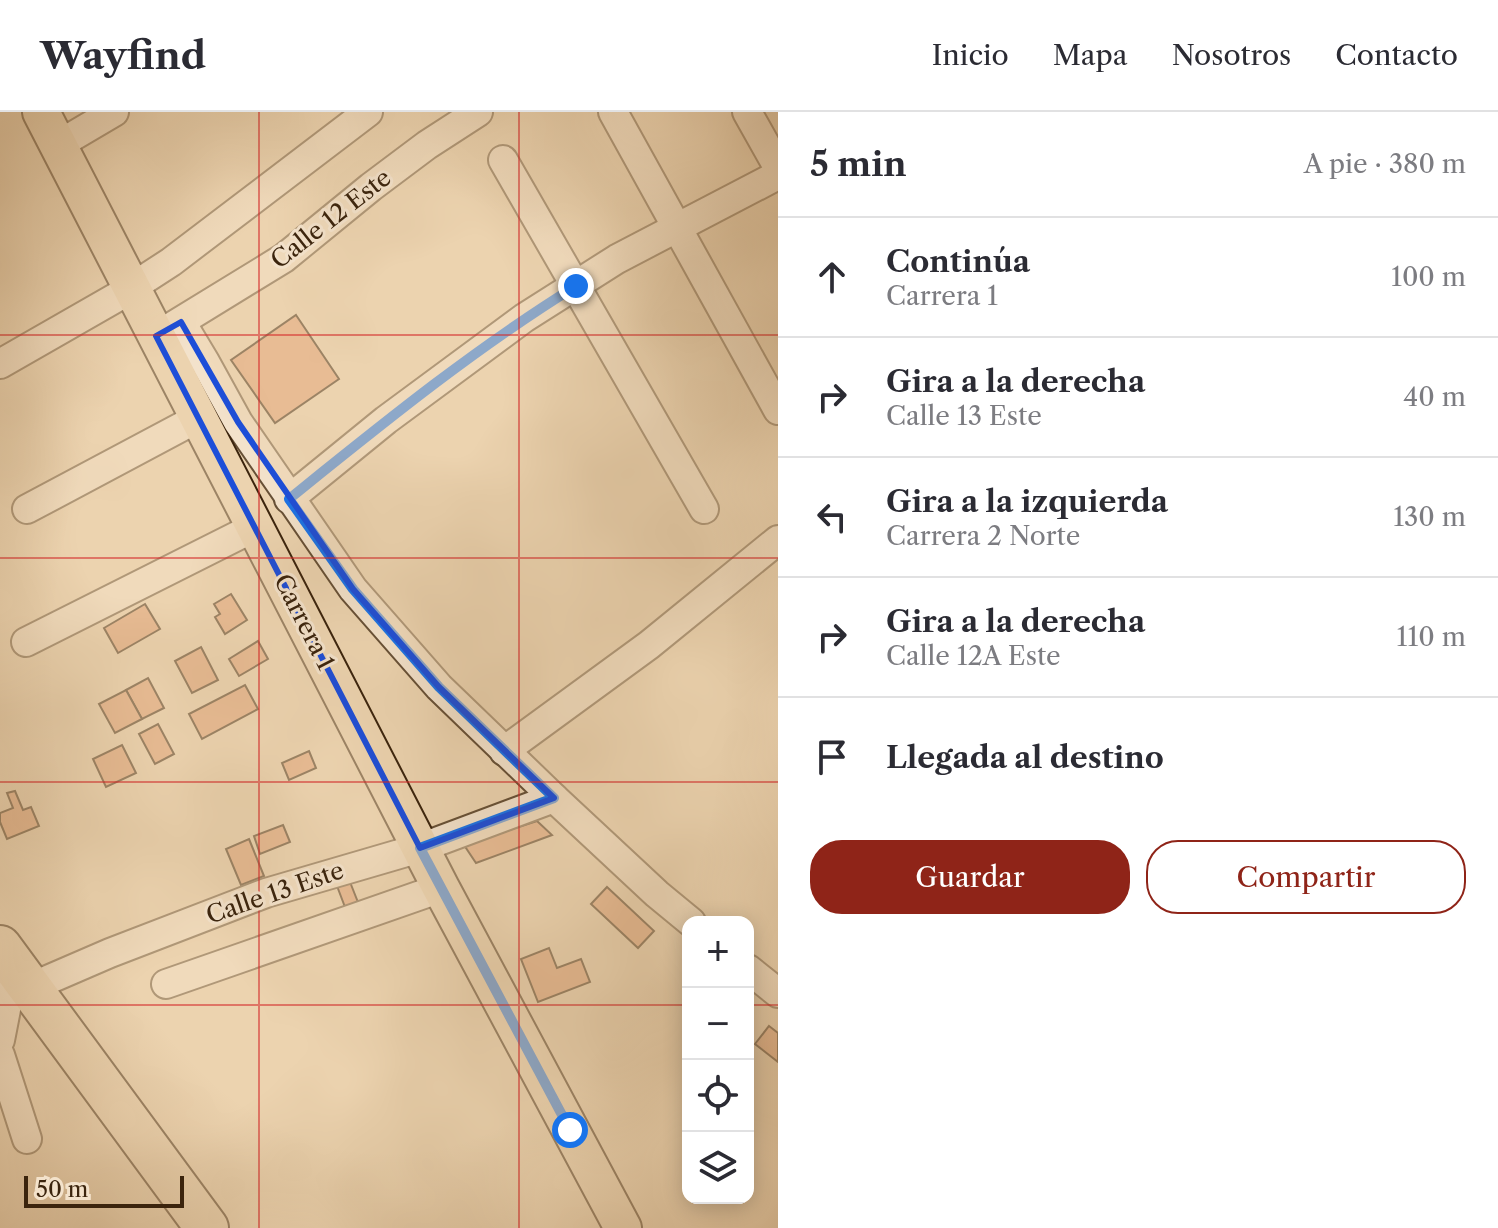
<!DOCTYPE html>
<html lang="es">
<meta charset="utf-8">
<style>
:root{--surface:#fff;--page:#f7f7f7;--text:#2b2b33;--muted:#7c7c81;--line:#e1e1e2;--accent:#8f2418}
body{margin:0;font-family:"Libre Caslon Text",serif;background:var(--page);color:var(--text)}
.controls{position:absolute;right:24px;bottom:24px;display:grid;overflow:hidden;border-radius:16px;box-shadow:0 4px 20px #0003}
.controls button{width:72px;height:72px;display:grid;place-items:center;padding:0;border:0;border-bottom:2px solid var(--line);background:var(--surface);color:var(--text);font:40px sans-serif}
.scale{position:absolute;left:24px;bottom:20px;width:160px;box-sizing:border-box;padding-left:8px;border:4px solid #3b240d;border-top:0;font-size:22px;line-height:28px;white-space:nowrap;color:#3b240d;-webkit-text-stroke:6px #f3e2cb;paint-order:stroke}
.stop{position:absolute;width:24px;height:24px;margin:-18px;border:6px solid #1a73e8;border-radius:50%;background:#fff}
.stop.end{background:#1a73e8;border-color:#fff;box-shadow:0 2px 8px #0008}
.list{margin:0;padding:0;list-style:none}
h2{display:flex;justify-content:space-between;align-items:center;height:104px;margin:0;padding:0 32px;font-size:34px}
h2 small{font-size:26px;font-weight:400;color:var(--muted)}
.list li{display:grid;grid-template-columns:52px 1fr auto;gap:24px;align-items:center;box-sizing:border-box;height:120px;padding:0 32px;border-top:2px solid var(--line)}
.list b{display:block;font-size:30px;white-space:nowrap}
.list p{margin:0;font-size:26px;white-space:nowrap;color:var(--muted)}
.list em{font-size:26px;font-style:normal;color:var(--muted)}
.actions{display:flex;gap:16px;padding:24px 32px}
.actions a{flex:1;padding:18px 0;border:2px solid var(--accent);border-radius:32px;text-align:center;font-size:28px;color:var(--accent)}
.actions .main{background:var(--accent);color:#fff}
.icon{flex:none;width:44px;height:44px;fill:none;stroke:currentColor;stroke-width:2;stroke-linecap:round;stroke-linejoin:round}
.map{position:relative;flex:none;width:778px;height:1116px;overflow:hidden}
header{display:flex;align-items:center;gap:48px;box-sizing:border-box;height:112px;padding:0 40px;background:var(--surface);border-bottom:2px solid var(--line)}
header strong{font-size:38px}
nav{display:flex;gap:44px;margin-inline-start:auto;font-size:28px}
main{display:flex}
aside{flex:1;background:var(--surface)}
.map>svg:first-child{display:block}
.building{fill:#e29f74;stroke:#3b240d;stroke-width:2}
.lines{fill:none;stroke-linecap:round;stroke-linejoin:round}
.minor-casing{stroke:#675036;stroke-width:32}
.major-casing{stroke:#3b240d;stroke-width:40}
.highway-casing{stroke:#3b240d;stroke-width:46}
.minor{stroke:#f3e2cb;stroke-width:28}
.major{stroke:#ecd3af;stroke-width:36}
.highway{stroke:#ecd3af;stroke-width:42}
.route{stroke:#1a73e8;stroke-width:10}
.marked{fill:none;stroke:#1d4ed8;stroke-width:6;stroke-linejoin:round}
.grid{fill:none;stroke:#d62828;stroke-width:2;stroke-opacity:0.55}
.labels{text-anchor:middle;stroke-width:6;stroke-linejoin:round;paint-order:stroke}
.street-label{font-size:24px;fill:#3b240d;stroke:#f3e2cb}
</style>
<header>
<strong>Wayfind</strong>
<nav><a>Inicio</a><a>Mapa</a><a>Nosotros</a><a>Contacto</a></nav>
</header>
<main>
<div class="map">
<svg width="778" height="1116" viewBox="0 0 778 1116">
<rect width="100%" height="100%" fill="#ecd3af"/>
<filter id="stains"><feTurbulence type="fractalNoise" baseFrequency=".0025" numOctaves="4"/><feColorMatrix values="0 0 0 0 .2 0 0 0 0 .09 0 0 0 0 .02 0 0 0 .5 -.17"/></filter>
<radialGradient id="worn" r=".72"><stop offset=".6" stop-color="#630" stop-opacity="0"/><stop offset="1" stop-color="#630" stop-opacity=".3"/></radialGradient>
<g class="building">
<polygon points="296,203 339,267 275,311 231,248"/>
<polygon points="231,482 247,508 225,522 215,505 220,502 214,492"/>
<polygon points="145,492 160,517 118,541 104,516"/>
<polygon points="258,529 268,547 239,564 229,547"/>
<polygon points="201,535 218,568 192,581 175,549"/>
<polygon points="148,566 164,596 142,607 126,578"/>
<polygon points="245,573 258,597 202,627 189,602"/>
<polygon points="126,578 142,607 115,621 99,592"/>
<polygon points="158,612 174,642 155,652 139,622"/>
<polygon points="122,633 136,661 106,675 93,647"/>
<polygon points="309,639 316,656 289,668 282,651"/>
<polygon points="15,679 23,698 31,695 39,714 7,727 0,710 0,701 13,696 7,681"/>
<polygon points="537,709 552,723 476,751 464,733"/>
<polygon points="283,713 290,730 260,742 254,724"/>
<polygon points="249,727 264,764 241,773 226,737"/>
<polygon points="350,770 361,798 348,803 337,774"/>
<polygon points="607,775 654,819 638,836 591,792"/>
<polygon points="549,836 557,856 581,847 590,870 538,890 521,847"/>
<polygon points="769,914 778,921 778,950 755,932"/>
</g>
<g class="lines">
<defs>
<g id="minor">
<polyline points="613,0 778,298"/>
<polyline points="747,0 778,55"/>
<polyline points="58,33 114,0"/>
<polyline points="503,48 704,397"/>
<polyline points="181,210 205,250 238,310 353,477 439,575 554,686 657,782 691,810"/>
<polyline points="165,219 284,146 371,75 427,33 478,0"/>
<polyline points="0,252 117,185 171,150 368,0"/>
<polyline points="289,387 386,308 524,206 617,147 778,63"/>
<polyline points="27,397 198,306"/>
<polyline points="26,530 241,422 256,417"/>
<polyline points="504,639 649,533 778,428"/>
<polyline points="748,857 778,881"/>
<polyline points="166,872 441,776"/>
<polyline points="0,883 29,876 110,841 266,781 420,736 554,686"/>
<polyline points="0,928 9,882"/>
<polyline points="0,943 27,1027"/>
</g>
<polyline id="major" points="41,0 441,776 623,1116"/>
<polyline id="highway" points="0,835 207,1116"/>
</defs>
<use href="#minor" class="minor-casing"/>
<use href="#major" class="major-casing"/>
<use href="#highway" class="highway-casing"/>
<use href="#minor" class="minor"/>
<use href="#major" class="major"/>
<use href="#highway" class="highway"/>
</g>
<g class="lines">
<path class="route" d="M570 1018 420 736 554 686 439 575 353 477 289 387C382 312 474 237 576 174"/>
</g>
<path d="M0 0H778V1116H0ZM181 210 238 310 353 477 439 575 554 686 420 736 156 224Z" fill="#ecd3af" fill-opacity=".55" fill-rule="evenodd"/>
<path class="marked" d="M181 210 238 310 353 477 439 575 554 686 420 736 156 224Z"/>
<path class="grid" d="M259 0V1116M519 0V1116M0 223H778M0 446H778M0 670H778M0 893H688M748 893H778"/>
<g class="labels">
<g class="street-label">
<text transform="translate(331 107) rotate(-38)" y="8">Calle 12 Este</text>
<text transform="translate(304 510) rotate(63)" y="8">Carrera 1</text>
<text transform="translate(275 781) rotate(-19)" y="8">Calle 13 Este</text>
</g>
</g>
<rect width="100%" height="100%" filter="url(#stains)"/>
<rect width="100%" height="100%" fill="url(#worn)"/>
</svg>
<div class="controls">
<button>+</button>
<button>−</button>
<button><svg class="icon" aria-label="locate" viewBox="0 0 24 24"><circle cx="12" cy="12" r="6"/><path d="M12 2v4M12 18v4M2 12h4M18 12h4"/></svg></button>
<button><svg class="icon" aria-label="layers" viewBox="0 0 24 24"><path d="M12 4l9 5-9 5-9-5zM3 14l9 5 9-5"/></svg></button>
</div>
<div class="scale">50 m</div>
<div class="stop" style="left:570px;top:1018px"></div>
<div class="stop end" style="left:576px;top:174px"></div>
</div>
<aside>
<h2>5 min<small>A pie · 380 m</small></h2>
<ul class="list">
<li><svg class="icon" aria-label="ahead" viewBox="0 0 24 24"><path d="M12 20V5M6 11l6-6 6 6"/></svg><div><b>Continúa</b><p>Carrera 1</p></div><em>100 m</em></li>
<li><svg class="icon" aria-label="right" viewBox="0 0 24 24"><path d="M7 20v-9h11M14 6l5 5-5 5"/></svg><div><b>Gira a la derecha</b><p>Calle 13 Este</p></div><em>40 m</em></li>
<li><svg class="icon" aria-label="left" viewBox="0 0 24 24"><path d="M17 20v-9H6M10 6l-5 5 5 5"/></svg><div><b>Gira a la izquierda</b><p>Carrera 2 Norte</p></div><em>130 m</em></li>
<li><svg class="icon" aria-label="right" viewBox="0 0 24 24"><path d="M7 20v-9h11M14 6l5 5-5 5"/></svg><div><b>Gira a la derecha</b><p>Calle 12A Este</p></div><em>110 m</em></li>
<li><svg class="icon" aria-label="arrive" viewBox="0 0 24 24"><path d="M6 21V4h12l-3 4 3 4H6"/></svg><div><b>Llegada al destino</b></div></li>
</ul>
<div class="actions"><a class="main">Guardar</a><a>Compartir</a></div>
</aside>
</main>
